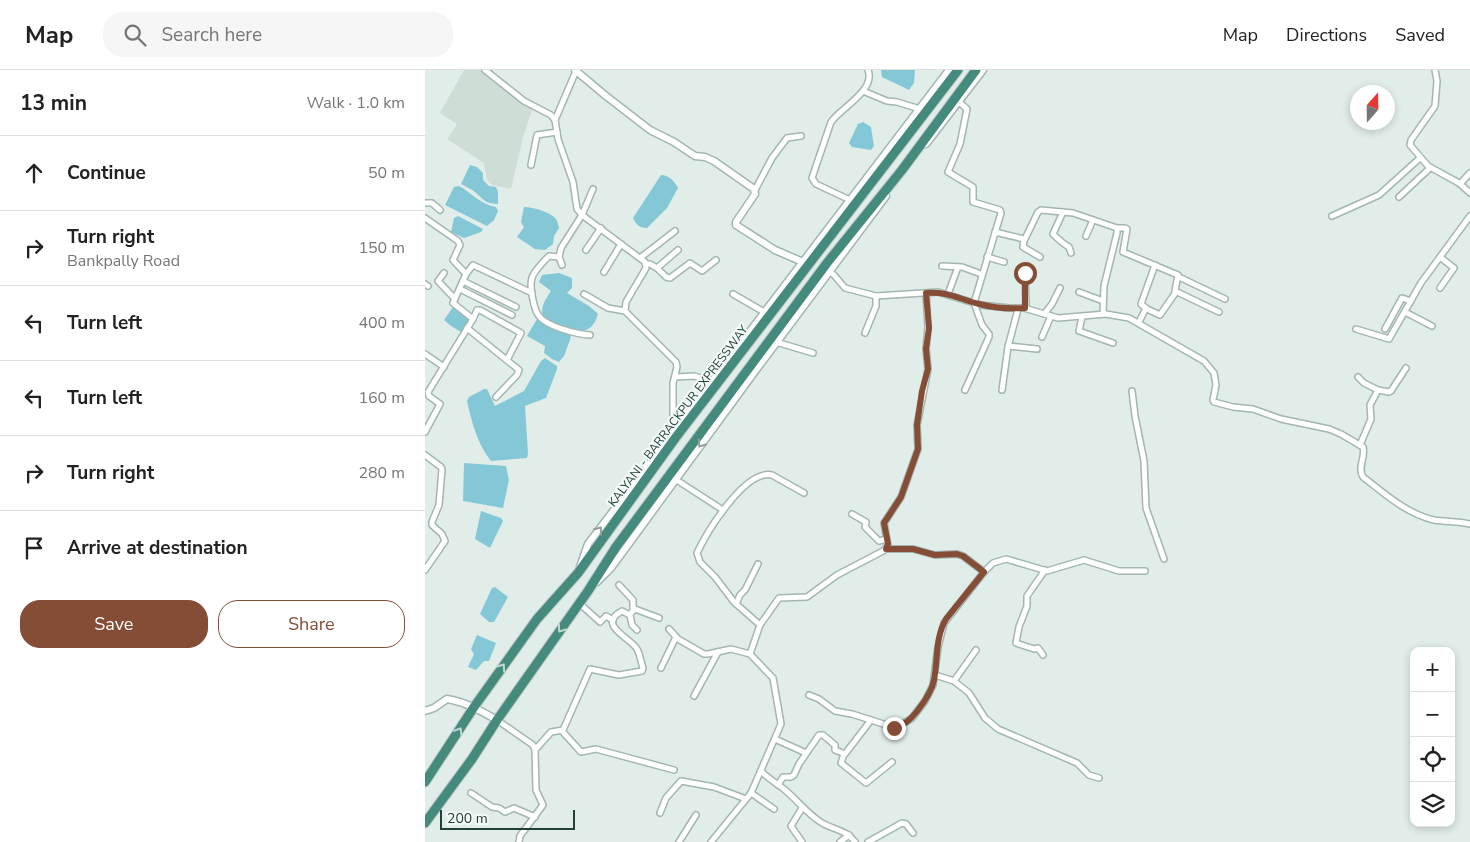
<!DOCTYPE html>
<meta charset="utf-8">
<style>
:root{--surface:#fff;--page:#f6f6f6;--text:#222;--muted:#767676;--line:#e0e0e0;--accent:#854c36}
body{margin:0;font-family:"Nunito Sans",sans-serif;background:var(--page);color:var(--text)}
.controls{position:absolute;right:15px;bottom:15px;display:grid;overflow:hidden;border-radius:10px;box-shadow:0 2px 8px #0003}
.controls button{width:45px;height:45px;display:grid;place-items:center;padding:0;border:0;border-bottom:1px solid var(--line);background:var(--surface);color:var(--text);font:25px sans-serif}
.compass{position:absolute;left:925px;top:15px;width:45px;height:45px;border-radius:50%;background:var(--surface);box-shadow:0 2px 8px #0003;rotate:20deg}
.scale{position:absolute;left:15px;bottom:12px;width:135px;box-sizing:border-box;padding-left:5px;border:2px solid #204039;border-top:0;font-size:14px;line-height:18px;white-space:nowrap;color:#204039;-webkit-text-stroke:4px #f2f9f6;paint-order:stroke}
.stop{position:absolute;width:15px;height:15px;margin:-11px;border:4px solid #854c36;border-radius:50%;background:#fff}
.stop.end{background:#854c36;border-color:#fff;box-shadow:0 1px 5px #0008}
.list{margin:0;padding:0;list-style:none}
h2{display:flex;justify-content:space-between;align-items:center;height:65px;margin:0;padding:0 20px;font-size:21px}
h2 small{font-size:16px;font-weight:400;color:var(--muted)}
.list li{display:grid;grid-template-columns:32px 1fr auto;gap:15px;align-items:center;box-sizing:border-box;height:75px;padding:0 20px;border-top:1px solid var(--line)}
.list b{display:block;font-size:19px;white-space:nowrap}
.list p{margin:0;font-size:16px;white-space:nowrap;color:var(--muted)}
.list em{font-size:16px;font-style:normal;color:var(--muted)}
.actions{display:flex;gap:10px;padding:15px 20px}
.actions a{flex:1;padding:11px 0;border:1px solid var(--accent);border-radius:20px;text-align:center;font-size:18px;color:var(--accent)}
.actions .main{background:var(--accent);color:#fff}
.icon{flex:none;width:28px;height:28px;fill:none;stroke:currentColor;stroke-width:2;stroke-linecap:round;stroke-linejoin:round}
.map{position:relative;flex:none;width:1045px;height:772px;overflow:hidden}
header{display:flex;align-items:center;gap:30px;box-sizing:border-box;height:70px;padding:0 25px;background:var(--surface);border-bottom:1px solid var(--line)}
header strong{font-size:24px}
nav{display:flex;gap:28px;margin-inline-start:auto;font-size:18px}
.search{width:350px;height:45px;background:var(--page);display:flex;align-items:center;gap:12px;box-sizing:border-box;padding:0 18px;border-radius:20px;color:var(--muted);font-size:19px}
main{display:flex}
aside{flex:1;background:var(--surface)}
.map>svg:first-child{display:block}
.built{fill:#cfddd7}
.water{fill:#84c8d8}
.lines{fill:none;stroke-linecap:round;stroke-linejoin:round}
.minor-casing{stroke:#a3b6b0;stroke-width:8}
.tertiary-casing{stroke:#a3b6b0;stroke-width:9}
.trunk-casing{stroke:#c1cac8;stroke-width:11}
.minor{stroke:#fff;stroke-width:5}
.tertiary{stroke:#fff;stroke-width:6}
.trunk{stroke:#448b7e;stroke-width:9}
.oneway{stroke:#90a09c}
.oneway2{stroke:#bed8d2}
.route{stroke:#854c36;stroke-width:6}
.labels{text-anchor:middle;stroke-width:4.5;stroke-linejoin:round;paint-order:stroke}
.street-label{font-size:12px;fill:#204039;stroke:#f2f9f6}
</style>
<header>
<strong>Map</strong>
<div class="search"><svg class="icon" aria-label="search" viewBox="0 0 24 24"><circle cx="10" cy="10" r="6"/><path d="M15 15l6 6"/></svg>Search here</div>
<nav><a>Map</a><a>Directions</a><a>Saved</a></nav>
</header>
<main>
<aside>
<h2>13 min<small>Walk · 1.0 km</small></h2>
<ul class="list">
<li><svg class="icon" aria-label="ahead" viewBox="0 0 24 24"><path d="M12 20V5M6 11l6-6 6 6"/></svg><div><b>Continue</b></div><em>50 m</em></li>
<li><svg class="icon" aria-label="right" viewBox="0 0 24 24"><path d="M7 20v-9h11M14 6l5 5-5 5"/></svg><div><b>Turn right</b><p>Bankpally Road</p></div><em>150 m</em></li>
<li><svg class="icon" aria-label="left" viewBox="0 0 24 24"><path d="M17 20v-9H6M10 6l-5 5 5 5"/></svg><div><b>Turn left</b></div><em>400 m</em></li>
<li><svg class="icon" aria-label="left" viewBox="0 0 24 24"><path d="M17 20v-9H6M10 6l-5 5 5 5"/></svg><div><b>Turn left</b></div><em>160 m</em></li>
<li><svg class="icon" aria-label="right" viewBox="0 0 24 24"><path d="M7 20v-9h11M14 6l5 5-5 5"/></svg><div><b>Turn right</b></div><em>280 m</em></li>
<li><svg class="icon" aria-label="arrive" viewBox="0 0 24 24"><path d="M6 21V4h12l-3 4 3 4H6"/></svg><div><b>Arrive at destination</b></div></li>
</ul>
<div class="actions"><a class="main">Save</a><a>Share</a></div>
</aside>
<div class="map">
<svg width="1045" height="772" viewBox="0 0 1045 772">
<rect width="100%" height="100%" fill="#e1ede8"/>
<polygon class="built" points="39,0 57,0 100,34 108,37 98,67 86,119 67,115 62,110 59,93 22,69 32,54 15,43"/>
<g class="water">
<polygon points="456,0 490,0 489,13 484,20 457,7"/>
<polygon points="438,52 446,57 449,76 446,80 427,77 424,73 433,54"/>
<path d="M45 95 52 97 58 103V110L64 116 71 117 73 122V134C59 133 61 131 51 123 47 119 41 117 36 114Z"/>
<path d="M236 105C244 105 250 112 253 118L242 138 222 158C214 158 211 154 208 148Z"/>
<path d="M34 116C47 123 56 135 71 137L73 141 69 150 62 156 20 135 29 117Z"/>
<path d="M99 137C107 137 126 142 131 149 133 152 133 155 134 158L129 166 128 174 120 180 110 179 92 167 99 157 96 152Z"/>
<polygon points="33,146 58,159 56,162 39,168 26,162 29,148"/>
<path d="M134 203 147 208V218L142 223 164 236 173 244C165 274 139 256 119 249 114 238 120 230 126 221L114 212 117 205Z"/>
<polygon points="28,237 31,237 47,249 41,260 36,262 26,256 19,250"/>
<polygon points="112,249 144,264 146,267 139,286 134,292 127,289 119,283 120,276 102,266"/>
<path d="M120 288 132 296V299L121 328 100 336 103 384 102 388 66 391C52 373 47 353 42 331L44 327 59 319H62L70 336 99 321 116 291Z"/>
<polygon points="39,393 81,396 84,410 78,438 38,431"/>
<polygon points="56,441 76,448 78,451 65,478 50,469"/>
<polygon points="70,517 83,527 69,552 64,552 55,544 67,518"/>
<polygon points="52,565 71,573 64,591 59,591 51,600 43,597 49,584 46,579"/>
</g>
<g class="lines">
<defs>
<g id="minor">
<polyline points="60,0 99,31 126,45 130,50 133,69 148,112 152,139 157,145 220,192 221,198 201,232 200,241 251,292 252,297 248,313 248,356 250,361"/>
<polyline points="1010,0 1012,11 1010,36 986,70 985,75 1003,96 1034,113 1045,123"/>
<polyline points="438,21 462,31 472,32 495,39"/>
<polyline points="534,32 542,39 535,74 523,102 548,117 548,132 575,140 576,143 549,233 557,255 564,264 564,267 540,320"/>
<polyline points="130,50 151,1"/>
<polyline points="106,95 112,65 132,62"/>
<polyline points="1035,114 1045,103"/>
<polyline points="330,120 347,88 362,68 376,66"/>
<polyline points="974,127 1005,98"/>
<path d="M425 130 391 114 387 108 406 52C416 38 451 20 443 0"/>
<polyline points="1,133 7,133 15,140"/>
<path d="M638 142 628 164C633 169 637 173 644 177L646 183"/>
<polyline points="907,146 954,125 995,88"/>
<polyline points="0,148 33,171 35,175 28,190 41,204 28,233 48,249 3,322 4,326 15,334 0,362"/>
<polyline points="692,158 700,158 702,159 698,182 753,205 750,221 794,242"/>
<polyline points="570,162 599,169 598,177 615,187"/>
<polyline points="661,166 668,150"/>
<polyline points="599,171 613,142 616,140 648,143 692,158 692,163 679,216 678,244"/>
<polyline points="161,180 176,158"/>
<polyline points="134,187 137,195"/>
<polyline points="562,187 579,192"/>
<polyline points="1015,187 1029,198 1015,218"/>
<polyline points="215,188 250,161"/>
<polyline points="221,194 225,194 232,198 253,180"/>
<polyline points="730,195 716,234 722,239 735,245 751,222"/>
<polyline points="517,196 537,197 556,204"/>
<polyline points="232,198 241,207 245,208 265,193 277,201 291,190"/>
<path d="M404 201 409 205 420 218 451 226 513 222 556 235 584 238H599L633 248 681 244 704 248 779 291 789 303 791 315 788 330 789 332 808 337 828 339 856 349 904 359 916 364 938 377C941 387 932 397 938 407 960 424 982 444 1009 450 1021 452 1033 451 1045 454"/>
<polyline points="179,202 196,174"/>
<polyline points="19,203 13,211 30,229"/>
<polyline points="600,203 601,238"/>
<polyline points="41,204 48,195 107,223"/>
<polyline points="754,207 800,229"/>
<polyline points="38,211 91,237"/>
<polyline points="0,214 3,216"/>
<polyline points="35,219 87,245"/>
<polyline points="654,222 678,231"/>
<polyline points="159,224 183,238 200,241"/>
<polyline points="308,224 339,242"/>
<polyline points="523,224 533,197"/>
<polyline points="980,242 1007,256"/>
<polyline points="620,243 627,234 635,218"/>
<polyline points="657,247 654,261 688,273"/>
<polyline points="48,249 52,240 55,240 96,263 82,290"/>
<polyline points="714,252 721,238"/>
<polyline points="42,258 94,300 92,305 71,327"/>
<polyline points="931,259 964,269 996,213 1045,146"/>
<polyline points="960,259 977,228 986,231"/>
<polyline points="440,263 451,236 451,226"/>
<path d="M165 265C152 264 122 257 114 246 109 240 104 216 107 208 109 201 118 192 124 186L134 187 136 178 157 145 168 119"/>
<polyline points="617,267 626,246"/>
<polyline points="351,272 388,283"/>
<polyline points="583,276 612,279"/>
<polyline points="0,284 19,297"/>
<polyline points="250,307 269,306 286,311"/>
<polyline points="933,307 939,313 953,320 945,335 946,349 935,375"/>
<polyline points="577,320 583,277 593,239"/>
<polyline points="953,320 964,322 966,321 981,298"/>
<polyline points="707,321 710,346 719,391 721,438 739,489"/>
<polyline points="0,385 16,397 17,399 14,435 7,452 7,455 17,464 20,471 0,500"/>
<polyline points="250,409 298,440"/>
<polyline points="427,444 441,452 440,457 454,471 462,469"/>
<polyline points="461,479 488,479 510,485 532,484 538,486 559,502"/>
<polyline points="194,515 208,530 208,539"/>
<polyline points="154,533 175,552 181,546 188,550"/>
<polyline points="311,534 315,525 320,520 333,494"/>
<polyline points="204,545 210,539 234,548"/>
<path d="M335 555 309 532 290 507 275 492 272 483C282 462 320 399 347 405L379 423"/>
<polyline points="244,559 253,569 279,584 283,584 306,579 325,584"/>
<polyline points="618,585 613,578 609,579 591,573 594,557 602,536 602,526 620,500"/>
<polyline points="236,598 251,567"/>
<polyline points="510,605 529,611 544,623 560,648 573,659 652,693 664,705 674,708"/>
<polyline points="529,611 551,580"/>
<polyline points="384,625 394,629 410,641 427,644 471,658 487,648 500,631 508,615 513,577 519,553 559,502 568,493 581,489 622,501 659,490 694,501 720,501"/>
<polyline points="269,626 293,582"/>
<polyline points="72,650 108,675 110,680 111,720 118,735 95,766 94,772"/>
<polyline points="137,661 156,682 171,679 249,700"/>
<polyline points="350,669 381,683"/>
<path d="M110 680 126 662 138 660 165 599 194 605 217 601 218 598C216 592 215 584 212 579 206 568 171 555 197 541L205 545 207 555 212 560"/>
<polyline points="419,684 416,693 441,713 467,692"/>
<path d="M336 701C343 709 352 713 360 720 372 730 381 742 394 751 407 760 421 759 430 772"/>
<polyline points="353,715 358,707 366,707 369,705 374,694 394,665 398,665 410,675 410,680 420,684 446,650"/>
<polyline points="46,723 67,737 74,738 80,742 89,738 110,747"/>
<polyline points="326,723 349,739"/>
<polyline points="235,743 241,728 256,711 289,717 321,729"/>
<polyline points="254,772 271,745"/>
<polyline points="286,772 326,723 356,654 348,608 325,584 335,555 354,528 382,527 412,505 458,481 463,476 459,453 476,427 493,379 492,355 503,299 501,279 503,257 501,223"/>
<polyline points="377,772 366,756 377,738"/>
<polyline points="415,772 424,765"/>
<polyline points="443,772 477,753 481,754 488,763"/>
</g>
<g id="tertiary">
<polyline points="150,0 181,26 225,60 249,72 270,86 280,87 289,91 329,119 330,124 311,152 311,155 350,180 378,192"/>
<polyline points="501,74 558,0"/>
<polyline points="155,497 163,474 524,0"/>
<polyline points="172,512 186,498 328,304 461,126"/>
<path d="M0 641 9 638 22 629C41 632 56 641 72 650"/>
</g>
<g id="trunk">
<polyline points="0,712 49,637 112,549 153,503 251,367 533,0"/>
<polyline points="0,753 47,689 72,650 163,521 191,477 402,193 477,100 551,0"/>
</g>
</defs>
<use href="#minor" class="minor-casing"/>
<use href="#tertiary" class="tertiary-casing"/>
<use href="#trunk" class="trunk-casing"/>
<use href="#minor" class="minor"/>
<use href="#tertiary" class="tertiary"/>
<use href="#trunk" class="trunk"/>
</g>
<defs><path id="oneway-chevron" d="M-2-3.5L2.5 0L-2 3.5" fill="none" stroke-width="1.6" stroke-linecap="round" stroke-linejoin="round" transform="scale(1.25)"/></defs>
<g class="oneway">
<use href="#oneway-chevron" transform="translate(276 374) rotate(126)"/>
<use href="#oneway-chevron" transform="translate(174 460) rotate(-52)"/>
</g>
<g class="oneway2">
<use href="#oneway-chevron" transform="translate(136 559) rotate(126)"/>
<use href="#oneway-chevron" transform="translate(77 597) rotate(-55)"/>
<use href="#oneway-chevron" transform="translate(34 661) rotate(-58)"/>
</g>
<g class="lines">
<path class="route" d="M469 658C480 655 486 649 493 640 500 631 507 621 509 610 513 589 510 568 521 549L559 502 538 486 532 484 510 485 488 479H461L463 474 459 453 476 427 493 379 492 355 497 321 503 299 501 279 504 258 501 223C522 221 534 229 554 234 569 238 585 239 600 238V203"/>
</g>
<g class="labels">
<g class="street-label">
<text transform="translate(253 346) rotate(-53)" y="4">KALYANI - BARRACKPUR EXPRESSWAY</text>
</g>
</g>
</svg>
<div class="controls">
<button>+</button>
<button>−</button>
<button><svg class="icon" aria-label="locate" viewBox="0 0 24 24"><circle cx="12" cy="12" r="6"/><path d="M12 2v4M12 18v4M2 12h4M18 12h4"/></svg></button>
<button><svg class="icon" aria-label="layers" viewBox="0 0 24 24"><path d="M12 4l9 5-9 5-9-5zM3 14l9 5 9-5"/></svg></button>
</div>
<svg class="compass" viewBox="-18 -18 36 36"><path d="M0-13l5 13h-10z" fill="#e53935"/><path d="M0 13l5-13h-10z" fill="#767676"/></svg>
<div class="scale">200 m</div>
<div class="stop" style="left:600px;top:203px"></div>
<div class="stop end" style="left:469px;top:658px"></div>
</div>
</main>
